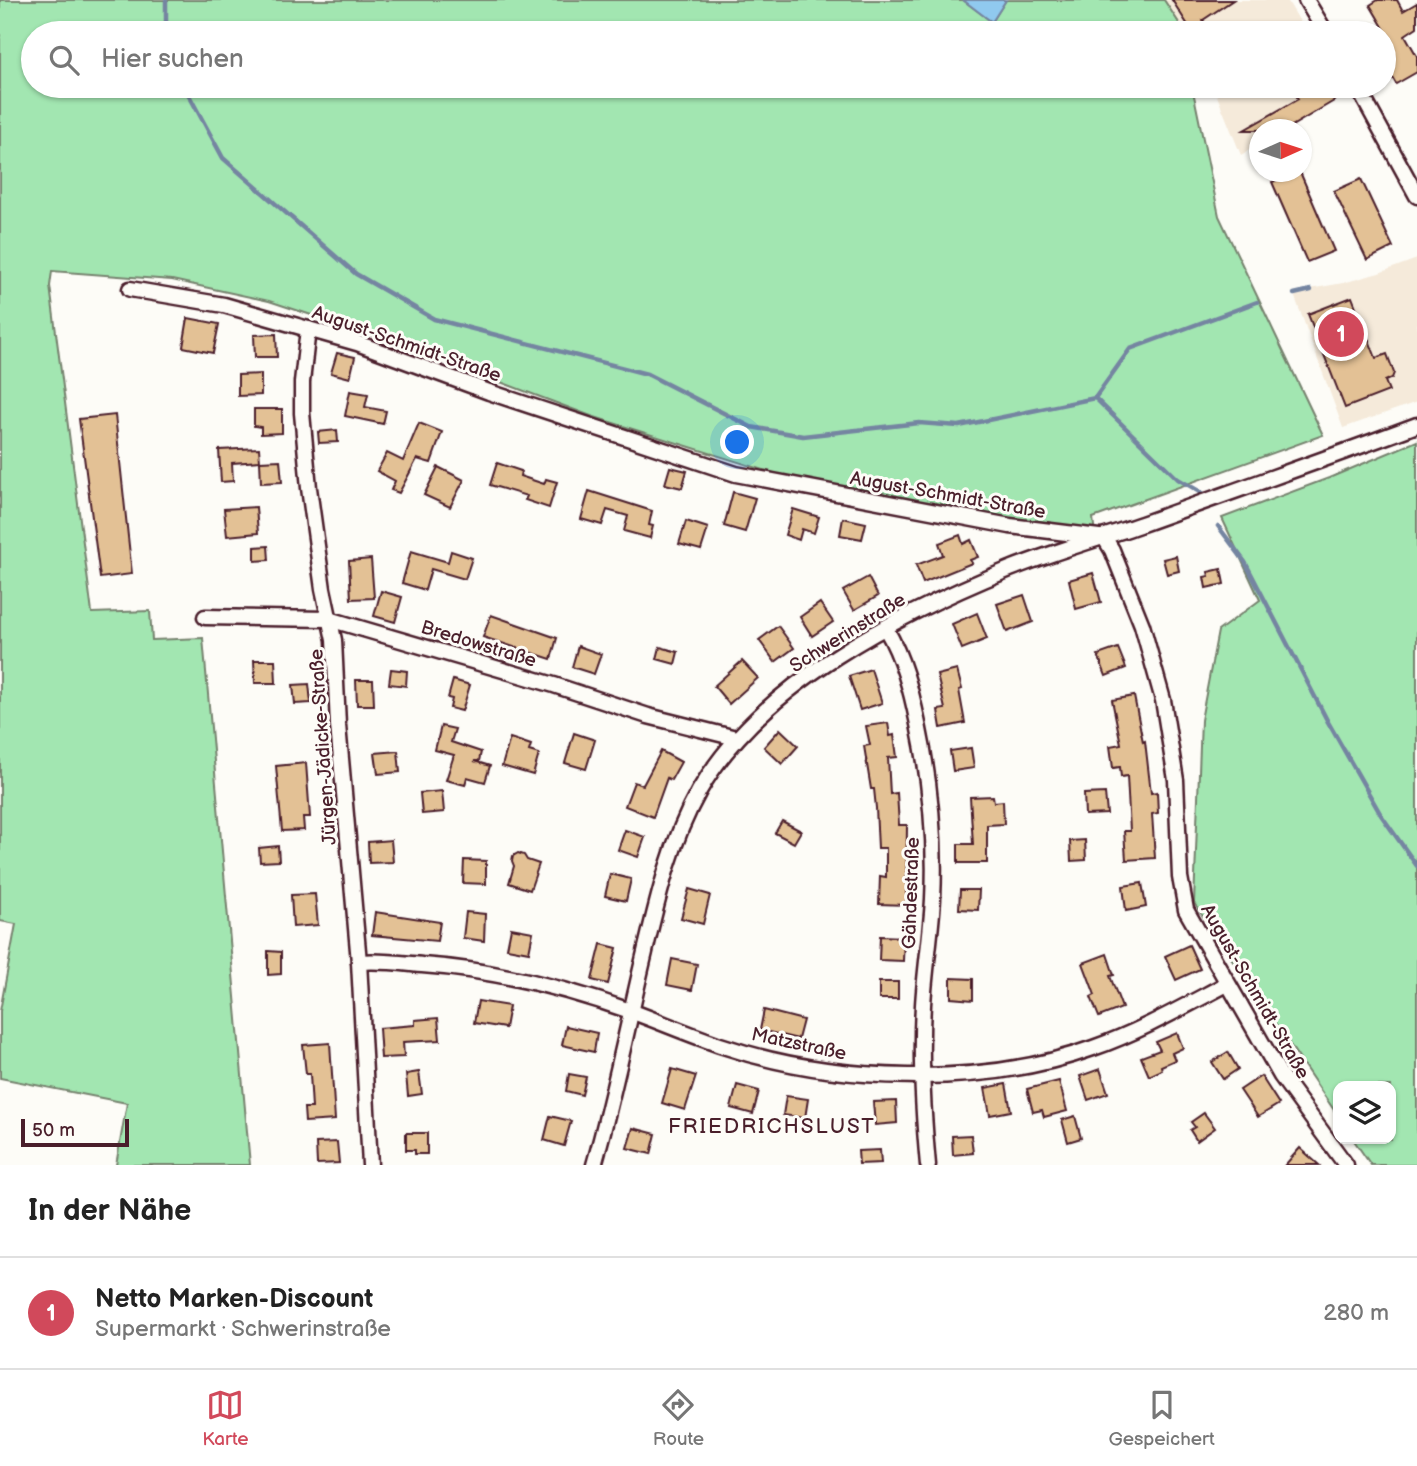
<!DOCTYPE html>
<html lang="de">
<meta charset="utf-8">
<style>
:root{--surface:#fff;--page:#f6f6f6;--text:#222;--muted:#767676;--line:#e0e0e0;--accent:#d1495b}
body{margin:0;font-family:"Balsamiq Sans",sans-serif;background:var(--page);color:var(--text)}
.controls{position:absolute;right:21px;bottom:21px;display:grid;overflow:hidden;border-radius:14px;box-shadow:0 2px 5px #0004}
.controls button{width:63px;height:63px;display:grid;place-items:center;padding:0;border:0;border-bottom:2px solid var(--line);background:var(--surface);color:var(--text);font:35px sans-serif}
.compass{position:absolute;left:1249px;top:119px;width:63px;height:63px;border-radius:50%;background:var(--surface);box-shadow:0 2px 5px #0004;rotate:87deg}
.scale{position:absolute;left:21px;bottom:18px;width:108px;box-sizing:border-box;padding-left:7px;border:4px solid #4a1f2b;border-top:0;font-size:19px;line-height:24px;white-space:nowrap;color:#4a1f2b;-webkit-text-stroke:5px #fdfcf7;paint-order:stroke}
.you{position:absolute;left:738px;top:443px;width:24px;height:24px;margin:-18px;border:5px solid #fff;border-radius:50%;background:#1a73e8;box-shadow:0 0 0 10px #1a73e833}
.badge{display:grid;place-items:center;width:46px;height:46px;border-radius:50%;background:var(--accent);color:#fff;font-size:23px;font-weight:700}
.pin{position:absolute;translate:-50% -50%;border:4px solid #fff;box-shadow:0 2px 7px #0006}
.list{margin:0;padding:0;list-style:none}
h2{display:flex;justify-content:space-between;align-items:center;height:91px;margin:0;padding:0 28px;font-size:30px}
h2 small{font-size:23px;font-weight:400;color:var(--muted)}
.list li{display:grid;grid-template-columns:46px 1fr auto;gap:21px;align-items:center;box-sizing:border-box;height:112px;padding:0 28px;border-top:2px solid var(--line)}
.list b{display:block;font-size:26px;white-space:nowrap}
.list p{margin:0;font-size:23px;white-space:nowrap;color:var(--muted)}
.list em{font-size:23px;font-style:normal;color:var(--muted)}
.icon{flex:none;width:38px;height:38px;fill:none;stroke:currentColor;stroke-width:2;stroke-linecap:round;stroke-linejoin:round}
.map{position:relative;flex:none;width:1417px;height:1165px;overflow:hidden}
.search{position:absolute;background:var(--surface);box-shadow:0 2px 5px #0004;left:21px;right:21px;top:21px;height:77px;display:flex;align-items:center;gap:18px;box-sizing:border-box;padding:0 24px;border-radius:38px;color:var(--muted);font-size:26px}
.sheet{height:203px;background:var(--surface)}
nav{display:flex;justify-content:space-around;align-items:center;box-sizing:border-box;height:98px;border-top:2px solid var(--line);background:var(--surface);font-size:19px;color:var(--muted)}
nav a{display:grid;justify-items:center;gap:4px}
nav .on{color:var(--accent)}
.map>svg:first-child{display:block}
.built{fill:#f5eada}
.green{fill:#a2e6b1;stroke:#76826e;stroke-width:2}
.water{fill:#90c9ef;stroke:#7485a1;stroke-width:2}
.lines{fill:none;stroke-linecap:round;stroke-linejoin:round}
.stream{stroke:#7485a1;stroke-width:4.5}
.building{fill:#e3c195;stroke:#4a1f2b;stroke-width:2}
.minor-casing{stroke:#4a1f2b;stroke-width:19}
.minor{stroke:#fdfcf7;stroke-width:14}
.labels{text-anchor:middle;stroke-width:6;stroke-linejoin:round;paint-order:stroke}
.street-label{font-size:19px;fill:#4a1f2b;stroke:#fdfcf7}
.neighbourhood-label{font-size:21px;letter-spacing:2px;fill:#4a1f2b;stroke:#fdfcf7}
</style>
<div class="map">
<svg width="1417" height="1165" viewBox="0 0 1417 1165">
<rect width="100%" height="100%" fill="#fdfcf7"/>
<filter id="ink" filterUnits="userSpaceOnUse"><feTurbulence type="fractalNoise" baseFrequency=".0143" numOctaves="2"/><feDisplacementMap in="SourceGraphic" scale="14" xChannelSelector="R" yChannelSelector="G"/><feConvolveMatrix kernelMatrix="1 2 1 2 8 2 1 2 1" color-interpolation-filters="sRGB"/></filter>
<g filter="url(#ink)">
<g class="built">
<polygon points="1164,0 1287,0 1307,33 1185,33"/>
<polygon points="1213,86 1338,86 1344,96 1285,129 1260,130 1259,144 1241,155"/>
<polygon points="1417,259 1417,402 1343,428 1293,292 1343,283 1379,273"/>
</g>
<g class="green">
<polygon points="0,0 963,0 992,22 1006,0 1164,0 1179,23 1181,33 33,33 33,86 1192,86 1219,216 1323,435 1093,518 1095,534 812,485 591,416 402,345 269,301 172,280 52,271 50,286 92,613 150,611 152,640 203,638 250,1165 116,1165 127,1103 0,1078 0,1011 16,924 0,921"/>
<polygon points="1417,441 1417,1165 1371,1165 1353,1139 1391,1139 1391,1086 1338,1086 1338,1116 1194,903 1201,720 1218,631 1260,600 1222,518 1329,478"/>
</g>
<polygon class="water" points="963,0 1006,0 992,22"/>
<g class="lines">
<g class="stream">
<polyline points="166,0 166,33"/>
<polyline points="184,86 223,158 356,274 434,319 647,374 751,427 803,436 919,423 959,426 1095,398 1130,349 1257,302"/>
<polyline points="1294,294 1311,290"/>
<polyline points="1095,398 1178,479 1204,494"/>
<polyline points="1218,526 1245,562 1328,722 1381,815 1417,866"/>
</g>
</g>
<g class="building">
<polygon points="1172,0 1233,0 1203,20 1211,33 1193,33"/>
<polygon points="1378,0 1397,0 1403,11 1417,3 1417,27 1405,35 1417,56 1417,72 1396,84 1384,63 1384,40 1389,37 1370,5"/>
<polygon points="1312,86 1326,86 1334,101 1285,130 1244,130 1298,99 1296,95"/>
<polygon points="1300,172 1334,251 1307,262 1272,182"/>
<polygon points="1361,179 1393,247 1367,260 1334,191"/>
<polygon points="1352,297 1376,358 1387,354 1394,373 1392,378 1385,381 1389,391 1345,408 1308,314"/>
<polygon points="188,318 219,324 213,353 183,347"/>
<polygon points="276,334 277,357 255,357 254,335"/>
<polygon points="337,353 355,357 350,378 331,373"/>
<polygon points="261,374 261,395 238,396 238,375"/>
<polygon points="350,391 368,394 365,407 386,411 383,424 345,416"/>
<polygon points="254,409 282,409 282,433 261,434 261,427 254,426"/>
<polygon points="115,415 132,574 100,578 79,419"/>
<polygon points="419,423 442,432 431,463 417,459 399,493 391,490 395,481 377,471 387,453 403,461"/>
<polygon points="337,430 338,442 319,443 318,432"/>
<polygon points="259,448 260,461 232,463 233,481 221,482 219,450"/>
<polygon points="280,460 282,482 261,483 260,461"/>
<polygon points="497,463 521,471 520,476 544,484 546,479 557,482 549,508 525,500 527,496 490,485"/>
<polygon points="438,467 464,480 450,507 424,495"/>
<polygon points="670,467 687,471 682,488 665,484"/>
<polygon points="589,491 652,511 649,525 653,526 650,538 624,531 628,516 607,510 602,525 581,519"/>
<polygon points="733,492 755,498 745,532 724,526"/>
<polygon points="256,507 258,533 227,536 224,509"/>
<polygon points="793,509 819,517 814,533 802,529 799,540 785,535"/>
<polygon points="843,518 866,523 862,539 840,535"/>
<polygon points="686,521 708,528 701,550 679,544"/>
<polygon points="960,535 963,544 971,540 978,557 970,560 972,563 923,583 916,565 943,555 939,543"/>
<polygon points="268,546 269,560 255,561 255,547"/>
<polygon points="411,551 448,562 451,551 472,558 465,579 431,569 425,590 402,583"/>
<polygon points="1176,556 1179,571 1167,574 1163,559"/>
<polygon points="371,559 374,598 351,599 349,561"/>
<polygon points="1221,569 1224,584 1206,588 1204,577 1209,576 1208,572"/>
<polygon points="1093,573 1101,602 1076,609 1069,580"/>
<polygon points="868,577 878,596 854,610 843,591"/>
<polygon points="381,591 402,597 395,622 374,616"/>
<polygon points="1024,595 1033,622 1007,632 997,604"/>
<polygon points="820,603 833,622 812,636 800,617"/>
<polygon points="977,613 987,639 962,649 952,624"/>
<polygon points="491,615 557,638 551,659 483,637"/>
<polygon points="778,626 794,648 775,662 759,640"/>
<polygon points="578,646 601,654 594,674 572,667"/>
<polygon points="660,647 678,652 675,664 657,659"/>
<polygon points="1118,648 1126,668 1106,676 1098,655"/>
<polygon points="254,660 275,660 276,683 255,683"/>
<polygon points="742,661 758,678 729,704 714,686"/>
<polygon points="391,669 407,671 406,686 389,684"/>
<polygon points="871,669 882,703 860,710 849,676"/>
<polygon points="957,670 962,689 959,690 965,723 941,728 938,710 945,709 937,675"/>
<polygon points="356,680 373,680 374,705 357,705"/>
<polygon points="453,680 470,685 462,711 450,708 452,699 448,698"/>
<polygon points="309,684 311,703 295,704 293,685"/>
<polygon points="1134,696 1143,742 1145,741 1151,793 1157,792 1158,813 1152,814 1155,858 1126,860 1124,831 1130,831 1127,776 1121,777 1120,767 1113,768 1110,746 1121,744 1112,700"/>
<polygon points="888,723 890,736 894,735 897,757 888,758 890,794 897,793 899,825 907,825 906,905 879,904 880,876 886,877 886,848 878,848 876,808 874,789 871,789 864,746 870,745 866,726"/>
<polygon points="441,726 455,729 451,742 481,752 479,761 474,761 490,766 485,782 467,777 465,785 446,780 454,755 435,750"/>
<polygon points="780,729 798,746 782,764 764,747"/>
<polygon points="574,733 595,740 586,769 565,763"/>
<polygon points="510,738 531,745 529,751 539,754 533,775 502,766"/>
<polygon points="971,748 974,768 953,771 950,751"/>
<polygon points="398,751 400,772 378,774 375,753"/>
<polygon points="661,751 681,762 671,780 667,778 653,817 625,806 634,782 643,785"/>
<polygon points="306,763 310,817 303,817 304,830 282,831 276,766"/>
<polygon points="442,791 444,812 422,814 420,793"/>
<polygon points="1105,793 1107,814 1085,815 1084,794"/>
<polygon points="993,796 994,802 1003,801 1004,824 987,825 987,863 958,863 958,844 973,844 970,797"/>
<polygon points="782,821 801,831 794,843 775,833"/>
<polygon points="625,830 645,837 638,857 618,850"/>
<polygon points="391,840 393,862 369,863 368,842"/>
<polygon points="1085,840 1086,860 1071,861 1070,841"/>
<polygon points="278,846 279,861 260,862 259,848"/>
<polygon points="518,853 524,855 527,860 539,864 530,890 509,883 514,866 512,861 513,856"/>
<polygon points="464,860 486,861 486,884 463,883"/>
<polygon points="610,874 631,879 626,901 605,896"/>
<polygon points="1142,883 1146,907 1126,911 1123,886"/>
<polygon points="689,889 710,895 703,924 681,918"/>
<polygon points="960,890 979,890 978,910 959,909"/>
<polygon points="315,894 318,925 293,927 291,895"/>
<polygon points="375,912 440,922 437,941 372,935"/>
<polygon points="466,912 485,914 484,941 463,938"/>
<polygon points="511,928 533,932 529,952 507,948"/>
<polygon points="880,936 904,937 903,961 879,960"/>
<polygon points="601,944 617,948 608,984 592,980"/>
<polygon points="1189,945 1200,969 1176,980 1165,956"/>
<polygon points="268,951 281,952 281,974 268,975"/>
<polygon points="1107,954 1114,975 1110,976 1122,1008 1099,1017 1091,997 1095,995 1083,963"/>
<polygon points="672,959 697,964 692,990 667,985"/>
<polygon points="951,978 973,979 973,1000 951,998"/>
<rect x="879" y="982" width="19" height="17"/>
<polygon points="478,1001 509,1006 505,1028 474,1023"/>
<polygon points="764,1010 803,1020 798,1039 760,1030"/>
<polygon points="438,1018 440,1040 403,1042 404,1057 381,1058 379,1028 415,1025 415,1020"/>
<polygon points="566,1026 597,1033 594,1052 562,1045"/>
<polygon points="1177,1033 1183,1048 1172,1053 1175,1060 1161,1066 1162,1070 1149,1076 1141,1057 1160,1050 1156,1042"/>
<polygon points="330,1043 335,1120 305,1122 304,1108 312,1108 310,1074 306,1074 303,1045"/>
<polygon points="1228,1052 1238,1069 1223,1079 1212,1062"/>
<polygon points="672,1069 696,1076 685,1110 662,1103"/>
<polygon points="1100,1069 1108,1093 1088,1100 1080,1076"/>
<polygon points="419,1072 422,1094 408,1096 406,1074"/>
<polygon points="569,1074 586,1077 582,1095 566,1091"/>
<polygon points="1261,1076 1279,1104 1258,1117 1240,1090"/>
<polygon points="1059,1081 1067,1111 1044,1117 1042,1110 1033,1112 1027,1089"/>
<polygon points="1006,1084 1011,1111 990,1115 985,1088"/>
<polygon points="737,1085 759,1091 753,1114 731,1108"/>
<polygon points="786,1096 808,1099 805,1118 783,1115"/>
<polygon points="896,1101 897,1123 875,1125 873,1102"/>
<polygon points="1204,1113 1215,1128 1197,1141 1190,1130 1195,1127 1191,1122"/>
<polygon points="550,1116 571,1121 564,1146 544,1140"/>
<polygon points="1075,1116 1081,1138 1068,1142 1062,1120"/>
<polygon points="633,1128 656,1134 651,1154 627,1148"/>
<polygon points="406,1133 427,1133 427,1154 415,1154 415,1150 406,1150"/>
<polygon points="971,1135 973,1153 953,1155 952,1136"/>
<polygon points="337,1142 339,1163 317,1164 316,1143"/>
<polygon points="1300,1148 1319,1165 1285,1165"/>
<polygon points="880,1150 881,1163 859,1164 858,1151"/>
</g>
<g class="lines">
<defs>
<g id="minor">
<polyline points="1306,0 1326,33"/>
<polyline points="1357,86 1417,196"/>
<polyline points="130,289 224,305 357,343 489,392 736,474 1010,526 1099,537"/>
<polyline points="308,329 302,382 302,413 309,488 323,589 334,640 338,725 359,962 370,1165"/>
<polyline points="1104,537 1112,550 1142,625 1163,700 1176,780 1180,877 1186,910 1281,1076 1346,1165"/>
<polyline points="205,617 329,619 554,685 648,716 736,738"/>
<path d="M886 629C903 658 911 690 918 724 930 781 936 840 933 899 931 934 925 970 923 1005 920 1058 923 1112 928 1165"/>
<path d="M359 962C380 960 401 963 422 965 493 970 566 988 633 1012 663 1023 693 1036 723 1046 833 1083 983 1088 1093 1048 1139 1032 1183 1007 1227 984"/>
<path d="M594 1165C614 1095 628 1023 645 952 658 897 671 841 699 791 760 684 899 614 1010 569 1053 552 1098 539 1142 524 1234 491 1326 459 1417 425"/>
</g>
</defs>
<use href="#minor" class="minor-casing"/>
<use href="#minor" class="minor"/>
</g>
</g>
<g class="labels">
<g class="street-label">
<text transform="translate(407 343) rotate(19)" y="7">August-Schmidt-Straße</text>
<text transform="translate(948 494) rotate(10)" y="7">August-Schmidt-Straße</text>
<text transform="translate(847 632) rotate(-32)" y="7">Schwerinstraße</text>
<text transform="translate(479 643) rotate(17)" y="7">Bredowstraße</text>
<text transform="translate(322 747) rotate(-94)" y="7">Jürgen-Jädicke-Straße</text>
<text transform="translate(910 893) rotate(-88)" y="7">Gähdestraße</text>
<text transform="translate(1256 991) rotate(60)" y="7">August-Schmidt-Straße</text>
<text transform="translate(799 1043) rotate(12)" y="7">Matzstraße</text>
</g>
<g class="neighbourhood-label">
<text x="772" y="1133">FRIEDRICHSLUST</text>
</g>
</g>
</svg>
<div class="controls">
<button><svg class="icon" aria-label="layers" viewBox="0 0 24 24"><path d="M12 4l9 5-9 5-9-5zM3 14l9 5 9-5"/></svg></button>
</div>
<svg class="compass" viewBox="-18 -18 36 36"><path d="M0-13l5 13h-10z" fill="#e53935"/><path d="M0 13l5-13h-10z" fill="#767676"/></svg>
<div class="scale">50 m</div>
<div class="you"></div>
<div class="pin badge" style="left:1341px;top:334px">1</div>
<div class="search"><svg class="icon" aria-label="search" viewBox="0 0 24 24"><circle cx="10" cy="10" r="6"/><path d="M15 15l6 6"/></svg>Hier suchen</div>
</div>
<section class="sheet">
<h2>In der Nähe<small></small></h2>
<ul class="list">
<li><span class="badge">1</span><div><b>Netto Marken-Discount</b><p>Supermarkt · Schwerinstraße</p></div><em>280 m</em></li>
</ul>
</section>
<nav>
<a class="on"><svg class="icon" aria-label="map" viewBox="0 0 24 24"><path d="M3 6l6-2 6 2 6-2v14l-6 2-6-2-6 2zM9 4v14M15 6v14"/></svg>Karte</a>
<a><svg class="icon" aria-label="directions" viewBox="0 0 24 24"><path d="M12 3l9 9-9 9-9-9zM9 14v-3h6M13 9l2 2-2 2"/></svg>Route</a>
<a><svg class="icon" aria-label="saved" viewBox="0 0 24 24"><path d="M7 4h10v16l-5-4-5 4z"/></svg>Gespeichert</a>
</nav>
